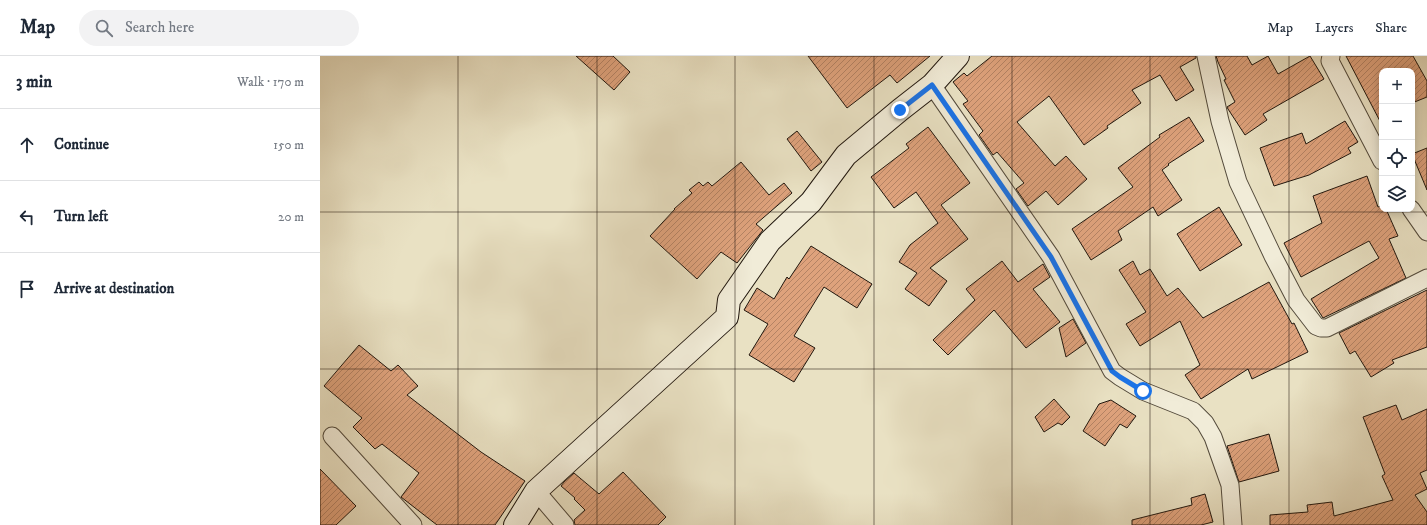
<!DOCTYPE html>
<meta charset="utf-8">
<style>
:root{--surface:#fff;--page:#f2f2f3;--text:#1f2937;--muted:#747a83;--line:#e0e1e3}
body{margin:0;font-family:"IM FELL DW Pica",serif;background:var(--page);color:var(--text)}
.controls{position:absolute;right:12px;top:12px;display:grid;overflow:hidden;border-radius:8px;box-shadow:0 2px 10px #0003}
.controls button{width:36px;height:36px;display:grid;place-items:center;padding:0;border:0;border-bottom:1px solid var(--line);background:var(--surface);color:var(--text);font:20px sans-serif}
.stop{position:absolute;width:12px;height:12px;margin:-9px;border:3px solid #1a73e8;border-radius:50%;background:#fff}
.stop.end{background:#1a73e8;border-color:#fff;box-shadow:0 1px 4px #0008}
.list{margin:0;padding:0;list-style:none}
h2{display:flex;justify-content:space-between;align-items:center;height:52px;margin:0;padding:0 16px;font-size:17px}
h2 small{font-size:13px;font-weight:400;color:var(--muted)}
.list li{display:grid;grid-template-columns:26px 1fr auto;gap:12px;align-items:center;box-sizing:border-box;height:72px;padding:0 16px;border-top:1px solid var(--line)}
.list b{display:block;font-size:15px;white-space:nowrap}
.list em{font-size:13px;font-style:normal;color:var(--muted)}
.icon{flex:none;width:22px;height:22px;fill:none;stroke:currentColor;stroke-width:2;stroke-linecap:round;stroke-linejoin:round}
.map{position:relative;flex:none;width:1107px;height:469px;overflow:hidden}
header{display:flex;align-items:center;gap:24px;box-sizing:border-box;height:56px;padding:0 20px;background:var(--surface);border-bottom:1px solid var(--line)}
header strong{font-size:19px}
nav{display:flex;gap:22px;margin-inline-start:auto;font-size:14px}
.search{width:280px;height:36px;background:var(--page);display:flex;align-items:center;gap:10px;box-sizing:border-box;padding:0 14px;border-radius:22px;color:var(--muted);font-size:15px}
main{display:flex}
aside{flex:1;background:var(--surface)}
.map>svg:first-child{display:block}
.building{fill:url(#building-hatch);stroke:#21170e}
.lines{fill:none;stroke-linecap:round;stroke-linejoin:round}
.street-casing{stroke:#534a3b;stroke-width:19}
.secondary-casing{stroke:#21170e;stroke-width:24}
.street{stroke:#f1ecd8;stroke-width:17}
.secondary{stroke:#f1ecd8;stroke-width:22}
.route{stroke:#1a73e8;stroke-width:5}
.grid{fill:none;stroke:#21170e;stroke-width:1;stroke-opacity:0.55}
</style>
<header>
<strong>Map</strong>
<div class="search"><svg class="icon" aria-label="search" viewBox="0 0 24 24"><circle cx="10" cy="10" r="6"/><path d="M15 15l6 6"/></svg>Search here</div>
<nav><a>Map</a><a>Layers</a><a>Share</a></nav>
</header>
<main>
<aside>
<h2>3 min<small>Walk · 170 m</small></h2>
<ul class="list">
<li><svg class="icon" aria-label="ahead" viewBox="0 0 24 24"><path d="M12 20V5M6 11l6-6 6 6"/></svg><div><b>Continue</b></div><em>150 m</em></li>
<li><svg class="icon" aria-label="left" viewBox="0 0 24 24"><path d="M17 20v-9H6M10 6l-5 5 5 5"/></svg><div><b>Turn left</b></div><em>20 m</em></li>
<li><svg class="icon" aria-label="arrive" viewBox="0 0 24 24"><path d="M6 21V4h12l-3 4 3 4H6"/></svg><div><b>Arrive at destination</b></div></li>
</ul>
</aside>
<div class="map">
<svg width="1107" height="469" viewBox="0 0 1107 469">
<defs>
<pattern id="building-hatch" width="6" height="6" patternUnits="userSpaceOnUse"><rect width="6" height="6" fill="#dea27c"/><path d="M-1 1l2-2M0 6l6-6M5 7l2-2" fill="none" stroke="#b48364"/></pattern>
</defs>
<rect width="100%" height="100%" fill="#e9e1c3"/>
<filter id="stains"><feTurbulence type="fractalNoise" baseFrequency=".005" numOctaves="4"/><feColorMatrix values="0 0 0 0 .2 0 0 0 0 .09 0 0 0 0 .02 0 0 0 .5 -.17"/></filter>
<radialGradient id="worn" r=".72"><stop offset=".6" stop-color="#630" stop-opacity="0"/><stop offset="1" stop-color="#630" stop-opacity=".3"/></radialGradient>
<g class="building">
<polygon points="256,0 293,0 310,16 294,34"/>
<polygon points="488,0 610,0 577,27 570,19 527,52"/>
<polygon points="672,0 876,0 876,2 860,11 874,34 856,45 840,19 812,34 821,47 787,70 788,72 764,89 729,40 697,66 735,110 746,100 767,123 738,149 726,135 708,150 696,133 704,127 677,96 673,99 659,79 663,75 643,48 648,45 633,26 644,17 647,20"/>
<polygon points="896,0 927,0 932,9 948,0 958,18 990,0 1004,23 943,58 947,64 925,79 908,53 907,51 915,46 904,24 906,23 898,6"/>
<polygon points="1026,0 1093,0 1107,25 1107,41 1092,47 1092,15 1062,15 1062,69"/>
<polygon points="869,61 884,85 848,108 849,109 842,114 862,144 838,160 833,151 798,175 802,184 771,204 752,173 813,131 798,112 840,81 839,79"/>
<polygon points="1025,65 1038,86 1028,92 1031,97 989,119 954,130 940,92 982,77 986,88"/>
<polygon points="608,71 650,127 621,149 648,183 610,212 627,225 609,250 585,233 597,217 579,206 590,189 618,167 596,136 574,152 551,121 589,92 586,88"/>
<polygon points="477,75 502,106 491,115 467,83"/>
<polygon points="1107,92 1107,134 1092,98"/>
<polygon points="421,106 449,139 464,127 472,137 436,168 443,174 417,207 401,196 377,223 330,180 355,153 354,153 372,137 369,134 379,126 383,130 388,126 392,130"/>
<polygon points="1047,120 1058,151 1062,150 1062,153 1066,153 1078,180 1069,183 1086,222 1003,262 991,243 1059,202 1049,185 981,221 964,187 1002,167 993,140"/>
<polygon points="899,151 922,189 880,215 857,178"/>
<polygon points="491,190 552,228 537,252 504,231 474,280 495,292 474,326 429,299 448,268 424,254 437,232 454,243 467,221 469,223"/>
<polygon points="682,205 698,226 723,208 730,221 713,233 740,266 706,292 674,254 628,299 613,284 655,244 646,233"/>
<polygon points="813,205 820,219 830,213 847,240 858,232 883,262 949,226 972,268 974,267 988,296 932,323 928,313 881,343 865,319 880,309 860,265 820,290 806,268 826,256 799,214"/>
<polygon points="1107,234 1107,291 1072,304 1074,307 1051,321 1035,295 1030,298 1019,277"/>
<polygon points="753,263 766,287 746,301 739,272"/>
<polygon points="39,289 71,315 78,309 98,330 87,339 161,396 205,425 175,469 117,469 81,441 99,417 62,388 55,393 33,371 42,362 4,330"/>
<polygon points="734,343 750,361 742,369 738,367 724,376 715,361"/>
<polygon points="791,344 816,360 807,372 800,368 785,390 763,375 779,348"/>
<polygon points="1076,349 1082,364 1107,353 1107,414 1100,417 1107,433 1095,439 1107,456 1107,469 950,469 950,459 988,456 987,449 1012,446 1014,460 1073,444 1062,420 1065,418 1043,361"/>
<polygon points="949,378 959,415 919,426 907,390"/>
<polygon points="0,413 36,450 16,469 0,469"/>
<polygon points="303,416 346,461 338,469 255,469 254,464 265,454 254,443 255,442 241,430 244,426 254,417 279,438"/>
<polygon points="885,438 893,466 881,469 812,469 812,464 872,449 871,442"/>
</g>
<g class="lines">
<defs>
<g id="street">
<polyline points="886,0 900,65 918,126 953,200 976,244 996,270 1001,272 1007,272 1107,222"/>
<polyline points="1011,0 1010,5 1062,105"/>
<polyline points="612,29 731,201 792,315 800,321 823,335 873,355 885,367 893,381 910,429 913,469"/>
<polyline points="1091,153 1107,176"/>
<polyline points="12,380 93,469"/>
<polyline points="216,435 245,469"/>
</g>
<polyline id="secondary" points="195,469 216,435 407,261 409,244 450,185 491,146 526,99 580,54 612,29 638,0"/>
</defs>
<use href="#street" class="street-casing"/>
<use href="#secondary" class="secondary-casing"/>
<use href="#street" class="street"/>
<use href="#secondary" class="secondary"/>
</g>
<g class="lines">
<polyline class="route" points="580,54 612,29 731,201 792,315 800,321 823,335"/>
</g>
<path class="grid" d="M138 0V469M277 0V469M415 0V469M554 0V469M692 0V469M830 0V469M969 0V469M0 156H1107M0 313H1107"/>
<rect width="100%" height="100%" filter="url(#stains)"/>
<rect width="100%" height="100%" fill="url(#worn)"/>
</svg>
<div class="controls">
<button>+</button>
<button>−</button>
<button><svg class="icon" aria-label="locate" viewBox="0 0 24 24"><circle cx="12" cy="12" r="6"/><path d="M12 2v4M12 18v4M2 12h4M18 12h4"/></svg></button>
<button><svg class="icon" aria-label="layers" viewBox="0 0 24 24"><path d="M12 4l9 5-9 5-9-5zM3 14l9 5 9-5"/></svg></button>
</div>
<div class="stop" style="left:823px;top:335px"></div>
<div class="stop end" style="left:580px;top:54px"></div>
</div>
</main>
